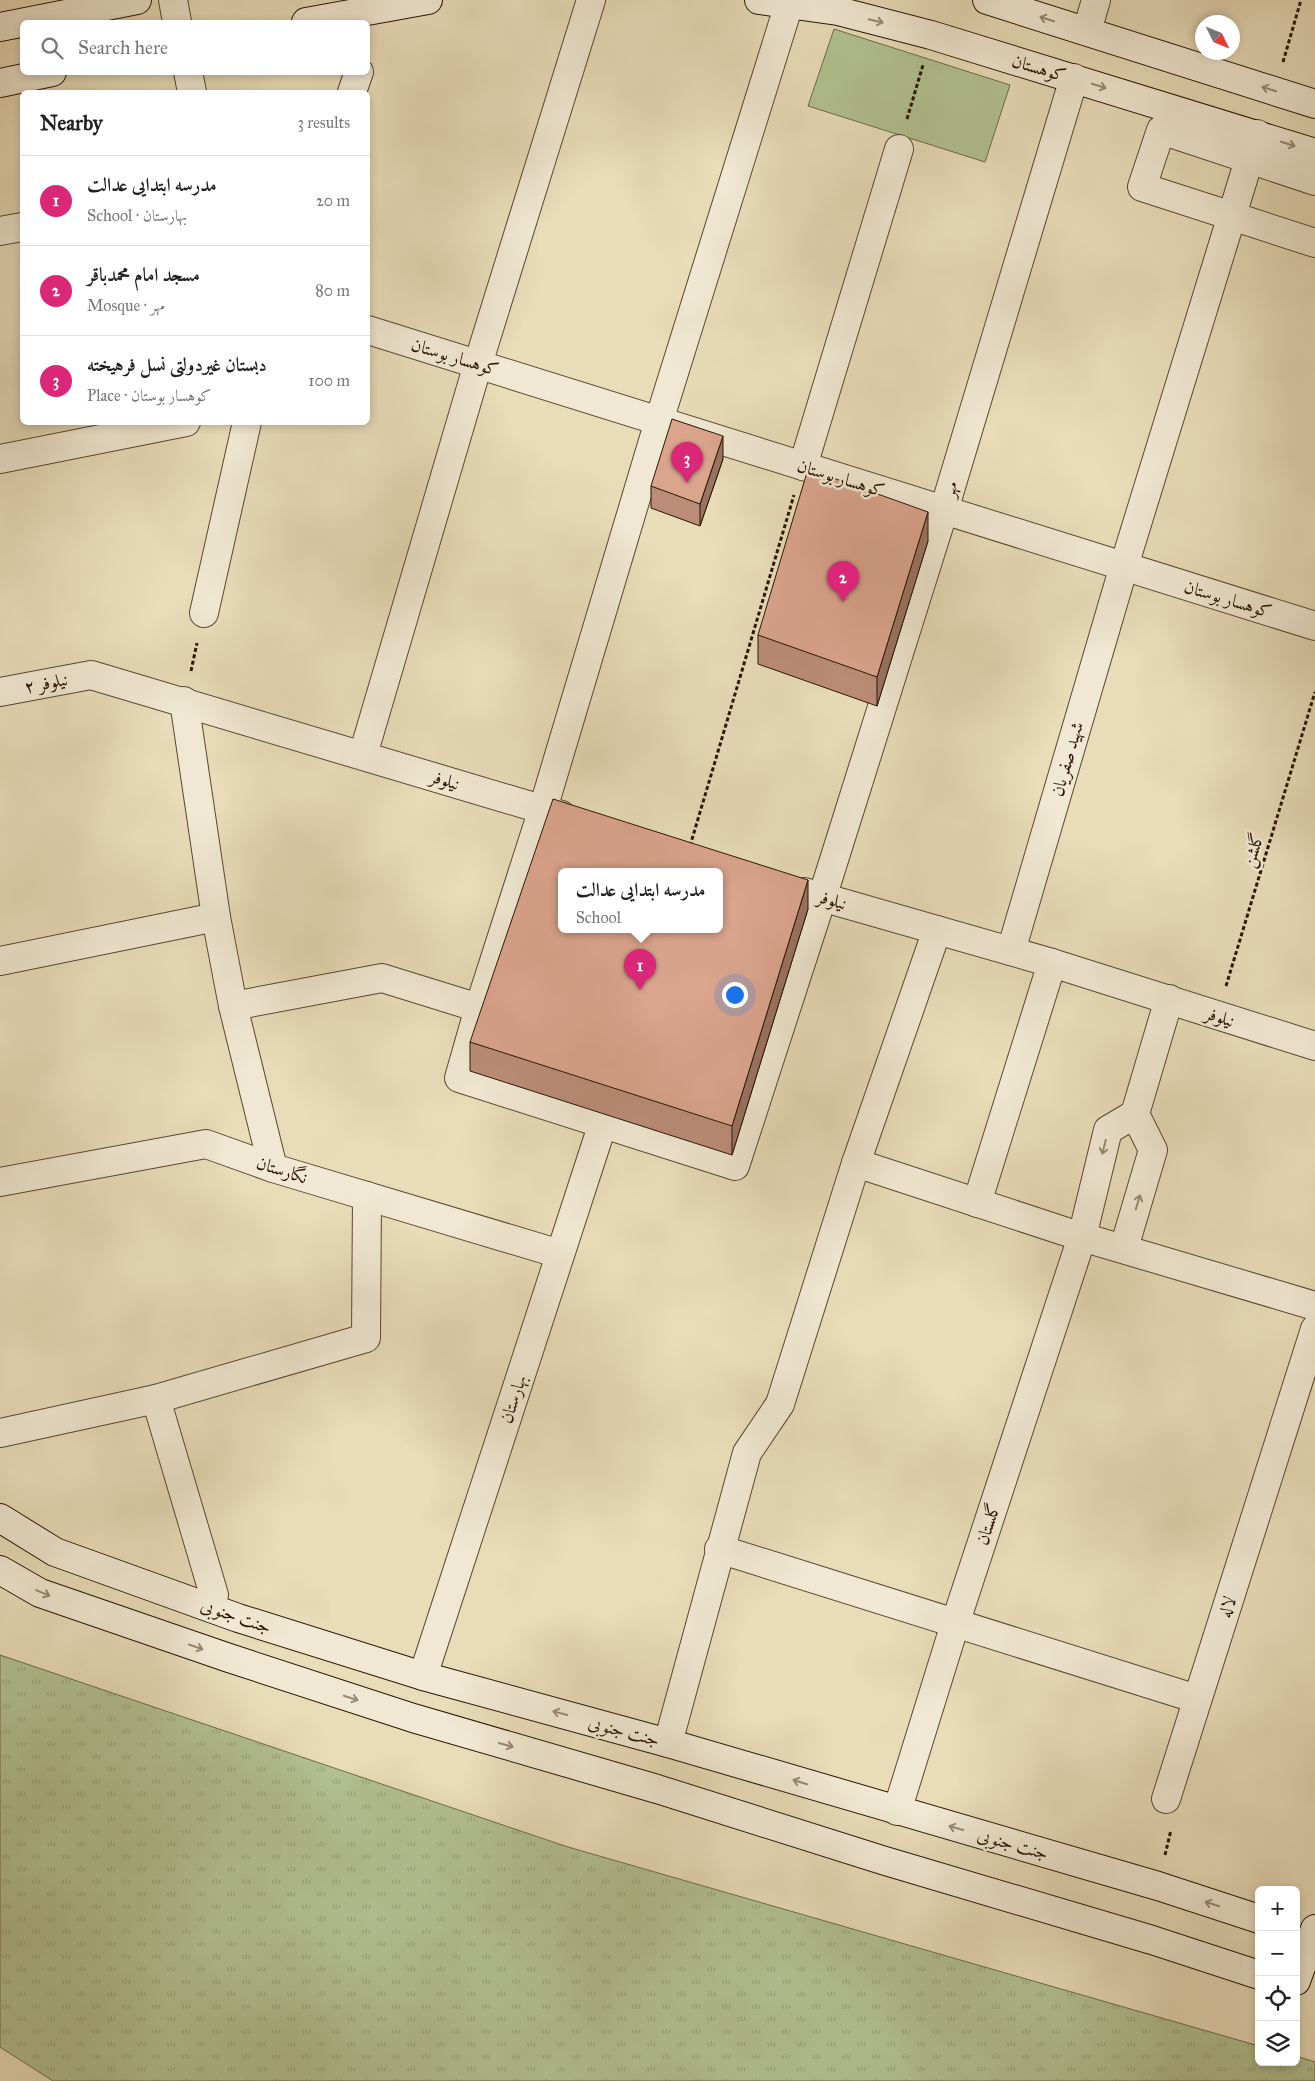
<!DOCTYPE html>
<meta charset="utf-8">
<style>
:root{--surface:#fff;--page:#f2f2f2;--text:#222;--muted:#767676;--line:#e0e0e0;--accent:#db2777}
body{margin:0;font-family:"IM FELL Great Primer",Amiri,serif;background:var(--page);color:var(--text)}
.controls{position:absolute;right:15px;bottom:15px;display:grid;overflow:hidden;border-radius:8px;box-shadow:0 2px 8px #0003}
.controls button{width:45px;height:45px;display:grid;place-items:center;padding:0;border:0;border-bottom:1px solid var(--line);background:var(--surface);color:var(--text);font:25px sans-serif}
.compass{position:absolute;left:1195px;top:15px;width:45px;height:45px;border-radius:50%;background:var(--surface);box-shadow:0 2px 8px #0003;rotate:133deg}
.you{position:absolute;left:734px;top:994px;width:18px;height:18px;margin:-12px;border:4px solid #fff;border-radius:50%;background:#1a73e8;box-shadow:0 0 0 8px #1a73e833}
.badge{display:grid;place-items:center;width:32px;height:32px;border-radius:50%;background:var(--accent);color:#fff;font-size:16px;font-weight:700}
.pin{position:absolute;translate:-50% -41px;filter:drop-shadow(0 1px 2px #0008)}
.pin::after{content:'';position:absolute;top:26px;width:18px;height:15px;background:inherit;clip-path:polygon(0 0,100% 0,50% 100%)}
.popup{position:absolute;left:558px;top:868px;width:165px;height:65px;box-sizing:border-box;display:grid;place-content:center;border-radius:8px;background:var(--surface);filter:drop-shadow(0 1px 4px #0005);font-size:16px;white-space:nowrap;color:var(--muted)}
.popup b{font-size:19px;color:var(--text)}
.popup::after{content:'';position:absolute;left:50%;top:100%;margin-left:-10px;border:10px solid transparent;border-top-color:var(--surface)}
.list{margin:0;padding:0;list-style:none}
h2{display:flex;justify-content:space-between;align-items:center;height:65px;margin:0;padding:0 20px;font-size:21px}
h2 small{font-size:16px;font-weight:400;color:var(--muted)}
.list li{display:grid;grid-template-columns:32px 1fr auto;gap:15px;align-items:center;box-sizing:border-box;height:90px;padding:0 20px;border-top:1px solid var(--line)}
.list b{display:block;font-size:19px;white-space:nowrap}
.list p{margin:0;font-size:16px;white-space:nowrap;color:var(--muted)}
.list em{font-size:16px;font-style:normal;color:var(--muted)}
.icon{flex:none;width:28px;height:28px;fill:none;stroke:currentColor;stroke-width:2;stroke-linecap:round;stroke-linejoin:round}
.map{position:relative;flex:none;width:1315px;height:2081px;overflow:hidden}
.search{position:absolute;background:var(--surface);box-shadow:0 2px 8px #0003;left:20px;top:20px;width:350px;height:55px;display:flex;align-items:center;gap:12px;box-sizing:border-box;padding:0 18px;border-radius:8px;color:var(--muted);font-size:19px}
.panel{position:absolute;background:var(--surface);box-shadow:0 2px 8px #0003;left:20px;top:90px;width:350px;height:335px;border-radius:8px}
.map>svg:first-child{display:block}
.grass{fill:url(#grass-tufts);stroke:#6e6b4a}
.park{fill:#b2c192;stroke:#6e6b4a}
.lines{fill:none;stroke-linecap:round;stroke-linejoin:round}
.minor-casing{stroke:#5a4730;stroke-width:30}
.secondary-casing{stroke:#2a1502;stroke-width:30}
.path{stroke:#2a1502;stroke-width:3;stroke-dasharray:4 2.5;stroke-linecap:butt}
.minor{stroke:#f0e8d2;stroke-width:28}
.secondary{stroke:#f0e8d2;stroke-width:28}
.wall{fill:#bb8d79;stroke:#2a1502}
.shaded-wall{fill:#997363;stroke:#2a1502}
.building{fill:#daa48d;stroke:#2a1502;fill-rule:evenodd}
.oneway{stroke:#978974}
.labels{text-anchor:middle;stroke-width:5;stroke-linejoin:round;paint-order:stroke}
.street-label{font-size:18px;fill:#2a1502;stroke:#f0e8d2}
</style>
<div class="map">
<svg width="1315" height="2081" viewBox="0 0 1315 2081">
<defs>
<pattern id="grass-tufts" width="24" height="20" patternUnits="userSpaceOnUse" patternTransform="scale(1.25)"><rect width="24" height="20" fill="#b2c192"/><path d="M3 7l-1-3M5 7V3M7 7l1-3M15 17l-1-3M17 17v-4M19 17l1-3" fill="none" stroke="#99a57c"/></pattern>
</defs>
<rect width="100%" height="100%" fill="#e8dcb9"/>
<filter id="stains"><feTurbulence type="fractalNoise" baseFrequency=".004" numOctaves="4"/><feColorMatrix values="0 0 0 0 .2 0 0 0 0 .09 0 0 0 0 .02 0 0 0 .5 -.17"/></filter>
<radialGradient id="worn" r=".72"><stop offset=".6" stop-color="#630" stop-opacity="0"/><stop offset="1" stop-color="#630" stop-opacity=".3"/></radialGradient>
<polygon class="grass" points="0,1655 568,1847 1259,2046 1259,2062 1296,2062 1296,2056 1315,2062 1315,2081 53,2081 0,2047"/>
<polygon class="park" points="834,29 1010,85 985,162 808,106"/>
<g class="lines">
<defs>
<g id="minor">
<polyline points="173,0 177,22"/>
<polyline points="789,4 659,421 543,809 479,1008 459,1078 735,1166 822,898 944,510 1074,78"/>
<polyline points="1087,31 1096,0"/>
<polyline points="188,72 192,92"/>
<polyline points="352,92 359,72"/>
<polyline points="1315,181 1161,130 1142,187 1315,243"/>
<polyline points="0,231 22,227"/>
<polyline points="368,330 1315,626"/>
<polyline points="0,459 186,422"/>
<polyline points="803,466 899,149"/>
<polyline points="204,613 247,422"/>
<polyline points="0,692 91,675 561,815"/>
<polyline points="184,701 216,917 233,1006 273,1168"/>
<polyline points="363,755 478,364 591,0"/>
<polyline points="804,892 1052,963 1315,1046"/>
<polyline points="1011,951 1124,566 1257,134"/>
<polyline points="0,961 216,917"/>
<polyline points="233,1006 382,978 479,1008"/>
<polyline points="856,1163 1082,1237 1315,1306"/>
<polyline points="0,1182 206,1144 273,1168 560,1254"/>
<polyline points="977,1203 1052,963"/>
<polyline points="1124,1248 1153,1150 1135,1114"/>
<polyline points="156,1399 214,1595"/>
<polyline points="0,1433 156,1399 366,1338 367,1196"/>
<polyline points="719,1549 1197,1699"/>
<polyline points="423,1676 603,1123"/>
<polyline points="668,1743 747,1453 780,1404 856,1163 937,930"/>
<polyline points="1166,1799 1315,1329"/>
<polyline points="897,1811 955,1624 1082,1237 1108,1130 1135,1114 1169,999"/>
</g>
<g id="secondary">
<polyline points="759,0 838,11 931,35 1315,153"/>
<polyline points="987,0 1315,104"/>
<polyline points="306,22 428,0"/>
<polyline points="0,27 137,0"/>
<polyline points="0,83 52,72"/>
<polyline points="0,1518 55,1552 238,1618 423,1676 668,1743 1158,1886 1259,1919"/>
<polyline points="0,1570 40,1593 229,1658 413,1718 657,1789 882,1860 1152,1940 1259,1975"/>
<polyline points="1296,1981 1315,1929"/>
</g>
</defs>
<use href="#minor" class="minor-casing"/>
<use href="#secondary" class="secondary-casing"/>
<g class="path">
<polyline points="1283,62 1301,0"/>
<polyline points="907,119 923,65"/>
<polyline points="191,671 197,643"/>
<polyline points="690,846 794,495"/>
<polyline points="1226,986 1315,692"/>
<polyline points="1165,1855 1171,1830"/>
</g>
<use href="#minor" class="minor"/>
<use href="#secondary" class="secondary"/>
</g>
<g class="wall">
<polygon points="723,459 700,526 651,508 651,486"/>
<polygon points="928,541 877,706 758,664 758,635"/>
<polygon points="808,909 732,1155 470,1071 470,1042"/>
</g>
<g class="shaded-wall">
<polygon points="723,436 723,459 700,526 700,504"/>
<polygon points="928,512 928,541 877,706 877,677"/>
<polygon points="808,880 808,909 732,1155 732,1126"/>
</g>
<g class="building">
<polygon points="672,419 723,436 700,504 651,486"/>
<polygon points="808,469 928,512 877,677 758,635"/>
<path d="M553 799 808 880 732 1126 470 1042ZM561 871H719V929H561Z"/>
</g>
<defs><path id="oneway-shaft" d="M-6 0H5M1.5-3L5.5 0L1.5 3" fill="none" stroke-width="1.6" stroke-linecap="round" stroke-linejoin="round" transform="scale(1.25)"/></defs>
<g class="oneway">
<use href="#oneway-shaft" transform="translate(1047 19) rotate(-163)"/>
<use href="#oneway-shaft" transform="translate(876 21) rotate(14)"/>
<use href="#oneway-shaft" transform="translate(1099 86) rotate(17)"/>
<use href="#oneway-shaft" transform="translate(1269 89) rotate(-162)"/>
<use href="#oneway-shaft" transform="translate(1288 144) rotate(17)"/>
<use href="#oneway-shaft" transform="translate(1104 1147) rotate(104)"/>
<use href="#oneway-shaft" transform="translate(1138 1202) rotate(-73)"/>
<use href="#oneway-shaft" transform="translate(43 1593) rotate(23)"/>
<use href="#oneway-shaft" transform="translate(196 1647) rotate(19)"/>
<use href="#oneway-shaft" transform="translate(351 1698) rotate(18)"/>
<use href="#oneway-shaft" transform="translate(560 1713) rotate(-165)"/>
<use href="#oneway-shaft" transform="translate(506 1745) rotate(16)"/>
<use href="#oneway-shaft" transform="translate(800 1782) rotate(-163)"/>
<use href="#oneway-shaft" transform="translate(956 1828) rotate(-164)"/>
<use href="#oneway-shaft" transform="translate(1212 1904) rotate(-162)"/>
</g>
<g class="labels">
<g class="street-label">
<text transform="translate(1039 68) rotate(17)" y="6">کوهستان</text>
<text transform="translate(455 357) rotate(17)" y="6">کوهسار بوستان</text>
<text transform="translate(841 478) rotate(17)" y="6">کوهسار بوستان</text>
<text transform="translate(950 489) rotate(-73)" y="6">مهر</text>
<text transform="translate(1228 599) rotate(17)" y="6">کوهسار بوستان</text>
<text transform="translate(46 683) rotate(-11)" y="6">نیلوفر ۲</text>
<text transform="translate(1067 759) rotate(-74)" y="6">شهید صفریان</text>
<text transform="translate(445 780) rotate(17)" y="6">نیلوفر</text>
<text transform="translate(1253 850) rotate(-73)" y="6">گلشن</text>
<text transform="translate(832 900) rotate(16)" y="6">نیلوفر</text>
<text transform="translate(1220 1017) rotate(18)" y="6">نیلوفر</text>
<text transform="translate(282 1170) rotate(18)" y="6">نگارستان</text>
<text transform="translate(513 1399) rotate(-72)" y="6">بهارستان</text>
<text transform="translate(988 1524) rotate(-72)" y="6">گلستان</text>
<text transform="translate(1227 1607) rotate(-72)" y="6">لاله</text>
<text transform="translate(236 1616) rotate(19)" y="6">جنت جنوبی</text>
<text transform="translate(624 1731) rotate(15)" y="6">جنت جنوبی</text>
<text transform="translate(1013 1844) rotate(16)" y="6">جنت جنوبی</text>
</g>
</g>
<rect width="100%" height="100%" filter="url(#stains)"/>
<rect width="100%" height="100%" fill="url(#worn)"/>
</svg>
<div class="controls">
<button>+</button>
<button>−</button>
<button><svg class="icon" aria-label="locate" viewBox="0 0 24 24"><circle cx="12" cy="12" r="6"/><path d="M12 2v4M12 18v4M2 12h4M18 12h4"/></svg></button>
<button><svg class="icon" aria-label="layers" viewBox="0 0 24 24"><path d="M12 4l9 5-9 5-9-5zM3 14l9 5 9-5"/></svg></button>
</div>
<svg class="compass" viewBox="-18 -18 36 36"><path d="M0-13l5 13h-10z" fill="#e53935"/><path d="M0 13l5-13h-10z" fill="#767676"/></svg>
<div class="you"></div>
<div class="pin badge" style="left:640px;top:990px">1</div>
<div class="popup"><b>مدرسه ابتدایی عدالت</b>School</div>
<div class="pin badge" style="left:843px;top:602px">2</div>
<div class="pin badge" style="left:687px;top:483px">3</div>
<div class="search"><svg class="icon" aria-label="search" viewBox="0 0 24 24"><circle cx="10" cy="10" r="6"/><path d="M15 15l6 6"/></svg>Search here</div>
<section class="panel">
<h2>Nearby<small>3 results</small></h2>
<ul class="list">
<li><span class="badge">1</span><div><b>مدرسه ابتدایی عدالت</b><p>School · بهارستان</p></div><em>20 m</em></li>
<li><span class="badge">2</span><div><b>مسجد امام محمدباقر</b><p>Mosque · مهر</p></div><em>80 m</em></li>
<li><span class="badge">3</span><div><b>دبستان غیردولتی نسل فرهیخته</b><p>Place · کوهسار بوستان</p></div><em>100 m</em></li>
</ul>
</section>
</div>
